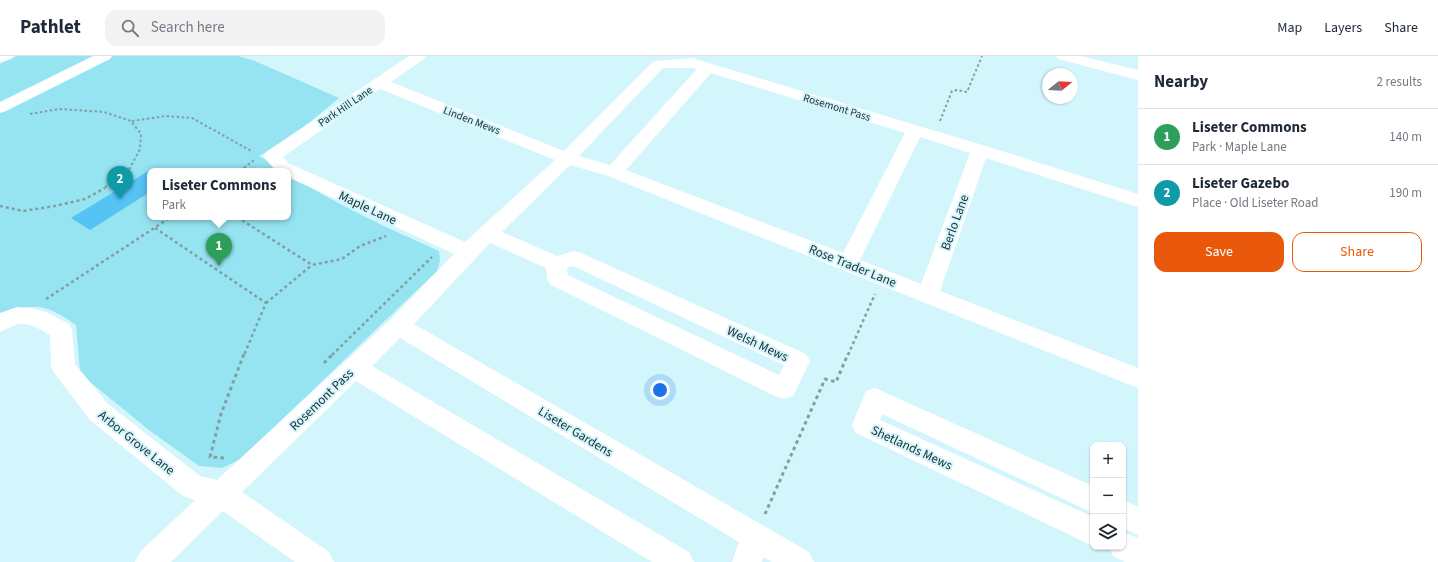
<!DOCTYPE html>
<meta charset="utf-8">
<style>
:root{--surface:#fff;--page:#f2f2f3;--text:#1f2937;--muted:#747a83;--line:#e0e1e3;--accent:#ea580c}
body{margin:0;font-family:"Source Sans 3",sans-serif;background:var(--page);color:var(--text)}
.controls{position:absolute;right:12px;bottom:12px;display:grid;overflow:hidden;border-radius:8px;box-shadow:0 1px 3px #0004}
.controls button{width:36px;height:36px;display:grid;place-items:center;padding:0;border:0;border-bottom:1px solid var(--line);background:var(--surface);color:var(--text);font:20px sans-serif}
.compass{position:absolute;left:1042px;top:12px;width:36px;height:36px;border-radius:50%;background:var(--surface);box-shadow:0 1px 3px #0004;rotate:72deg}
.you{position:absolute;left:660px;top:334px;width:14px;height:14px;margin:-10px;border:3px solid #fff;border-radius:50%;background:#1a73e8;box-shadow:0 0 0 6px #1a73e833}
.badge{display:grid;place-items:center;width:26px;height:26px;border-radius:50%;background:var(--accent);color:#fff;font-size:13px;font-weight:700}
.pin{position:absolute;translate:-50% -33px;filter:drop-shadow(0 1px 2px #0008)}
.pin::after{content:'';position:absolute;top:21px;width:14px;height:12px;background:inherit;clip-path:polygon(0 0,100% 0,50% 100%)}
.popup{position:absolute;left:147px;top:112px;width:144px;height:52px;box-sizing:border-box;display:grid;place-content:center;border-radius:8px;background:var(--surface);filter:drop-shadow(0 1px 3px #0005);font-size:13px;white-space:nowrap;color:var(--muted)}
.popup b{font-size:15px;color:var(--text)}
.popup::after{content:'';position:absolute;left:50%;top:100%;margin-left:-8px;border:8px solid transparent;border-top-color:var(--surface)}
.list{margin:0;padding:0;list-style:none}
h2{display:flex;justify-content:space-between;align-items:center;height:52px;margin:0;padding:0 16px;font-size:17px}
h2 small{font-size:13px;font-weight:400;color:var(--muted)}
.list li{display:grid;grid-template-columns:26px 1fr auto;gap:12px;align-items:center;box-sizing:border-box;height:56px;padding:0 16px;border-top:1px solid var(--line)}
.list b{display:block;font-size:15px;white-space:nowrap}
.list p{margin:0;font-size:13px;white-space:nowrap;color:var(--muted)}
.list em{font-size:13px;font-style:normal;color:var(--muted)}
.actions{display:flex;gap:8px;padding:12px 16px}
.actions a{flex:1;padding:9px 0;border:1px solid var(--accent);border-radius:12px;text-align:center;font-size:14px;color:var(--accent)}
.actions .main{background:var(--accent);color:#fff}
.icon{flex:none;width:22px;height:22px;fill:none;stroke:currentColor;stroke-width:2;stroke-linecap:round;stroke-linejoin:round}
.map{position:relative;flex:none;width:1138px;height:506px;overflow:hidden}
header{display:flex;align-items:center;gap:24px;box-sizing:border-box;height:56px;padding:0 20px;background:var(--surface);border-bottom:1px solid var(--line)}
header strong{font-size:19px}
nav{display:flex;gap:22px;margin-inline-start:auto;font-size:14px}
.search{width:280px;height:36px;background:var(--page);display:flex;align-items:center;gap:10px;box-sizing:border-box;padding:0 14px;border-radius:12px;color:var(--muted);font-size:15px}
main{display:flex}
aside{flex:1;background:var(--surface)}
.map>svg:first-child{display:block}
.green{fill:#96e3f1}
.building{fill:#56c3f5}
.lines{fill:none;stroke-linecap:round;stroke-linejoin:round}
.path-far2{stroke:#839ea3;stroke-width:2;stroke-dasharray:2.5 2.5;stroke-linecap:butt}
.path-far1{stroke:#839ea3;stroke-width:2.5;stroke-dasharray:3 3;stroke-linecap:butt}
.path{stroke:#839ea3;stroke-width:3;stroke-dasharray:3.5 3.5;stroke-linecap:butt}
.minor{fill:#fff;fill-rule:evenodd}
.labels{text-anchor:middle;stroke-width:4;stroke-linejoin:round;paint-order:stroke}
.far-street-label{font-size:11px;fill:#223336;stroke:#d3f6fd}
.street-label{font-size:13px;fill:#223336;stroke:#d3f6fd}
</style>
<header>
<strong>Pathlet</strong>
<div class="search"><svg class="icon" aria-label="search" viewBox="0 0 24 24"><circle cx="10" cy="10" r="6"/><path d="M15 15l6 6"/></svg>Search here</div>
<nav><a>Map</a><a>Layers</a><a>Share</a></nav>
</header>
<main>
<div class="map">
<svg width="1138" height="506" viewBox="0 0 1138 506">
<rect width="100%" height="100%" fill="#d3f6fd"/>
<g class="green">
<polygon points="17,0 97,0 0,48 0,8"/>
<path d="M112 0H238L255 5 339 42 287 85 259 100 283 115H150V161H288V118C336 148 387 172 439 195L440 205 437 215 268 377 239 404 222 412 199 410 149 374 90 326 80 315 76 269C46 248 35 246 0 259V56Z"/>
</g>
<polygon class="building" points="150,114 150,136 90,174 71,162"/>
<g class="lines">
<g class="path-far2">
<polyline points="30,58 59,53 104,56 131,65 141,78 140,93 130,112 103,133"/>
<polyline points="132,65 166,60 192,62 253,96"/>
<polyline points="940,65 952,35 957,34 967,36 982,0"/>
<polyline points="240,115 254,104"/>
</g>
<g class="path-far1">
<polyline points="0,150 23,155 55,150 85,143 105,132"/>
<polyline points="237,161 312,209 342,203 360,190 386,180"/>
<polyline points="155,172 266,247 244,299"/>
<polyline points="46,243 171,161"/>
<polyline points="266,247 312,209"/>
<polyline points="332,299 432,201"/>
<polyline points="848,299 875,238"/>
</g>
<g class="path">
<polyline points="324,307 333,298"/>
<polyline points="224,402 210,401 221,358 244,298"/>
<polyline points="765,458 825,323 836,326 848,298"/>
</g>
<g class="minor">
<polygon points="0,0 13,0 11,3 0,6"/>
<polygon points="93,0 112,0 110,3 6,55 0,57 0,46"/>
<path d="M409 0H426L424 3 391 26 564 95 654 5 692 2 986 90 1138 138V151L986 102 940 235 1138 312V332L608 120 570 109 502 176 557 200 574 195 581 197 806 298 810 305 793 340 784 343 775 340 551 229 547 223 546 212 490 187 414 268 809 496 814 506H772L763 501 762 506H732L739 486 400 282 372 310 689 496 694 506H652L356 325 242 436 329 496 334 506H295L223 455 171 506H135L140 496 195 444 183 440 90 364 55 318 51 311 50 279C40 273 28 265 15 269 10 271 5 274 0 276V257L17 251 31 252 46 256 69 268 72 274 75 308 108 348 200 420 217 424 390 264 454 198 288 121V115H276L263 100 266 96ZM663 12H691L697 13 610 109 579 100ZM711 17 905 77 843 197 626 114ZM380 33 555 104 465 186 288 107 283 101ZM920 81 970 97 921 228 860 204ZM573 210 784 309 779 319 568 219 567 212Z"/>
<polygon points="1056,0 1081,0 1138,14 1138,24 1058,3"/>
<polygon points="875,332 1093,430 1093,457 882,358 880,364 1093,461 1093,490 856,377 852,369 866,335"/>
<polygon points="1123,444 1138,451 1138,479 1123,472"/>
<polygon points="1123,476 1138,482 1138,506 1125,506 1113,500 1109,491 1123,491"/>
</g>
</g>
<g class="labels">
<g class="far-street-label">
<text transform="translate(345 50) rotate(-34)" y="4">Park Hill Lane</text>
<text transform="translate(837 51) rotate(17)" y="4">Rosemont Pass</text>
<text transform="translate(472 64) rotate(21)" y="4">Linden Mews</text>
</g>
<g class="street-label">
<text transform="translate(368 151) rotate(25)" y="5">Maple Lane</text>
<text transform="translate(954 166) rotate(-70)" y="5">Berlo Lane</text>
<text transform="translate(853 209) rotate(22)" y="5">Rose Trader Lane</text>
<text transform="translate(758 287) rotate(25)" y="5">Welsh Mews</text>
<text transform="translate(321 343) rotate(-44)" y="5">Rosemont Pass</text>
<text transform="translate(576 375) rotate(31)" y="5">Liseter Gardens</text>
<text transform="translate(137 386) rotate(39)" y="5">Arbor Grove Lane</text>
<text transform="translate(912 391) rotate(25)" y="5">Shetlands Mews</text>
</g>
</g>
</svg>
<div class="controls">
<button>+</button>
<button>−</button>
<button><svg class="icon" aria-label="layers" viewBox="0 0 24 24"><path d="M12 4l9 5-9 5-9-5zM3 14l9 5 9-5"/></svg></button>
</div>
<svg class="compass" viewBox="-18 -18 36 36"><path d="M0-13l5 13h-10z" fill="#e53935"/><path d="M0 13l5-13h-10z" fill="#747a83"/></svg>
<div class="you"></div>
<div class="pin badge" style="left:219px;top:210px;background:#2e9e5b">1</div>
<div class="popup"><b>Liseter Commons</b>Park</div>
<div class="pin badge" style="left:120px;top:143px;background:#0f9aa8">2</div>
</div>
<aside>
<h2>Nearby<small>2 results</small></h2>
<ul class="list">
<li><span class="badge" style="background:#2e9e5b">1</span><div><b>Liseter Commons</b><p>Park · Maple Lane</p></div><em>140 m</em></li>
<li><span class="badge" style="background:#0f9aa8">2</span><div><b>Liseter Gazebo</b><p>Place · Old Liseter Road</p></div><em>190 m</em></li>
</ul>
<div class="actions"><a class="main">Save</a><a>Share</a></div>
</aside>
</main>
